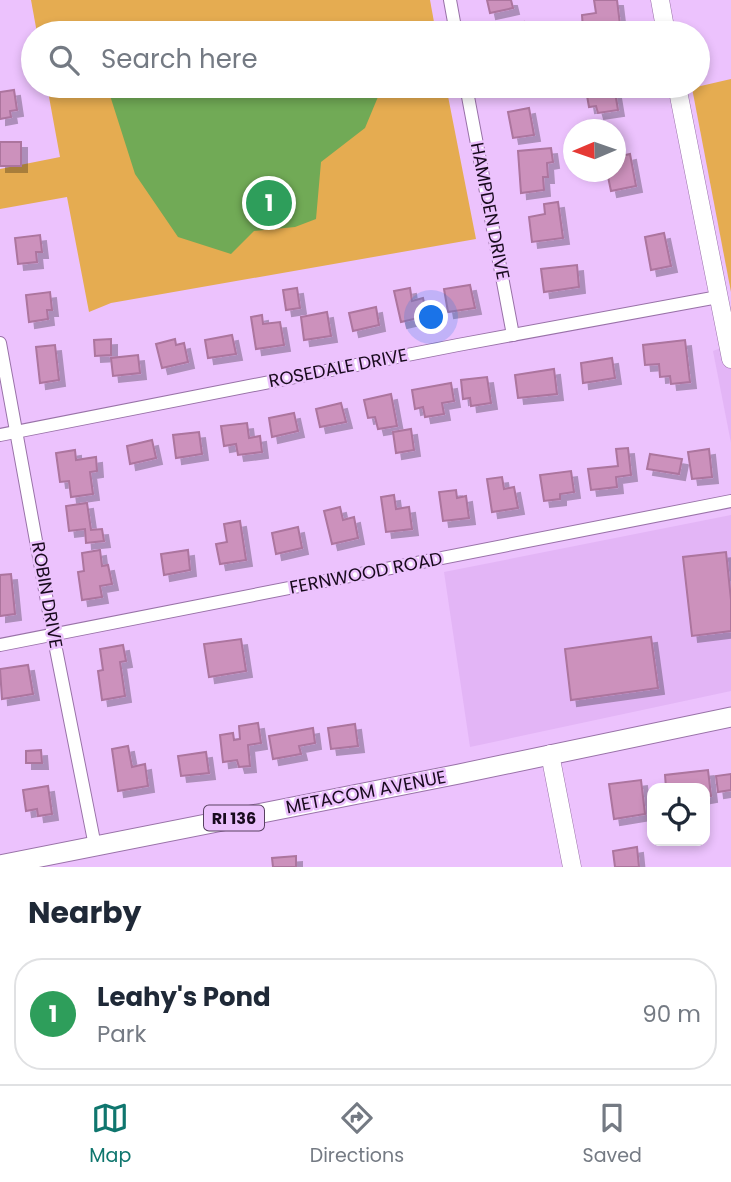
<!DOCTYPE html>
<style>
:root{--surface:#fff;--page:#f6f6f7;--text:#1f2937;--muted:#747a83;--line:#e0e1e3;--accent:#0f766e}
body{margin:0;font-family:Poppins,sans-serif;background:var(--page);color:var(--text)}
.controls{position:absolute;right:21px;bottom:21px;display:grid;overflow:hidden;border-radius:14px;box-shadow:0 4px 10px #0003}
.controls button{width:63px;height:63px;display:grid;place-items:center;padding:0;border:0;border-bottom:2px solid var(--line);background:var(--surface);color:var(--text);font:35px sans-serif}
.compass{position:absolute;left:563px;top:119px;width:63px;height:63px;border-radius:50%;background:var(--surface);box-shadow:0 4px 10px #0003;rotate:268deg}
.you{position:absolute;left:432px;top:318px;width:24px;height:24px;margin:-18px;border:5px solid #fff;border-radius:50%;background:#1a73e8;box-shadow:0 0 0 10px #1a73e833}
.badge{display:grid;place-items:center;width:46px;height:46px;border-radius:50%;background:var(--accent);color:#fff;font-size:23px;font-weight:700}
.pin{position:absolute;translate:-50% -50%;border:4px solid #fff;box-shadow:0 2px 7px #0006}
.list{margin:0;padding:0;list-style:none}
h2{display:flex;justify-content:space-between;align-items:center;height:91px;margin:0;padding:0 28px;font-size:30px}
h2 small{font-size:23px;font-weight:400;color:var(--muted)}
.list li{display:grid;grid-template-columns:46px 1fr auto;gap:21px;align-items:center;box-sizing:border-box;height:112px;margin:0 14px 14px;padding:0 14px;border:2px solid var(--line);border-radius:28px}
.list b{display:block;font-size:26px;white-space:nowrap}
.list p{margin:0;font-size:23px;white-space:nowrap;color:var(--muted)}
.list em{font-size:23px;font-style:normal;color:var(--muted)}
.icon{flex:none;width:38px;height:38px;fill:none;stroke:currentColor;stroke-width:2;stroke-linecap:round;stroke-linejoin:round}
.map{position:relative;flex:none;width:731px;height:867px;overflow:hidden}
.search{position:absolute;background:var(--surface);box-shadow:0 4px 10px #0003;left:21px;right:21px;top:21px;height:77px;display:flex;align-items:center;gap:18px;box-sizing:border-box;padding:0 24px;border-radius:38px;color:var(--muted);font-size:26px}
.sheet{height:217px;background:var(--surface)}
nav{display:flex;justify-content:space-around;align-items:center;box-sizing:border-box;height:98px;border-top:2px solid var(--line);background:var(--surface);font-size:19px;color:var(--muted)}
nav a{display:grid;justify-items:center;gap:4px}
nav .on{color:var(--accent)}
.map>svg:first-child{display:block}
.built{fill:#e3b5f6}
.green{fill:#e5ac51}
.water{fill:#71aa56}
.building{fill:#cc91bc;stroke:#ac749e;stroke-width:2;filter:url(#shadow)}
.lines{fill:none;stroke-linecap:round;stroke-linejoin:round}
.street-casing{stroke:#9972a8;stroke-width:14}
.secondary-casing{stroke:#9972a8;stroke-width:19}
.primary-casing{stroke:#9972a8;stroke-width:21}
.street{stroke:#fff;stroke-width:12}
.secondary{stroke:#fff;stroke-width:18}
.primary{stroke:#fff;stroke-width:19}
.labels{text-anchor:middle;stroke-width:5;stroke-linejoin:round;paint-order:stroke}
.shield{fill:#ecc2fd;stroke:#584161;stroke-width:2}
.shield-label{font-size:16px;font-weight:bold;fill:#190a1e}
.street-label{font-size:18px;fill:#190a1e;stroke:#ecc2fd}
</style>
<div class="map">
<svg width="731" height="867" viewBox="0 0 731 867">
<defs>
<filter id="shadow"><feDropShadow dx="6" dy="6" stdDeviation="0" flood-color="#0004"/></filter>
</defs>
<rect width="100%" height="100%" fill="#ecc2fd"/>
<g class="built">
<polygon points="731,344 731,443 713,351"/>
<polygon points="731,515 731,691 470,747 444,572"/>
</g>
<g class="green">
<polygon points="31,0 430,0 436,33 37,33"/>
<polygon points="731,79 731,292 692,88"/>
<polygon points="47,86 446,86 476,239 111,303 89,312 67,197 0,209 0,169 60,157"/>
</g>
<polygon class="water" points="107,86 377,86 380,92 365,128 321,162 316,219 295,227 254,231 231,254 178,237 135,174"/>
<g class="building">
<polygon points="487,0 511,0 513,8 490,13"/>
<polygon points="594,0 617,0 621,33 601,33 600,28 583,30 582,15 596,13"/>
<polygon points="524,22 525,33 506,33 505,25"/>
<polygon points="593,86 614,86 618,110 598,113 596,106 589,107 586,90 593,89"/>
<polygon points="14,90 17,110 10,111 11,117 0,119 0,92"/>
<polygon points="529,108 534,135 513,138 508,112"/>
<rect x="0" y="142" width="21" height="24"/>
<polygon points="551,148 553,162 547,163 548,177 543,177 544,190 521,193 518,151"/>
<polygon points="630,154 636,186 611,191 607,172 616,172 616,157"/>
<polygon points="558,202 563,238 532,242 529,217 545,214 544,204"/>
<polygon points="664,233 671,266 651,270 645,237"/>
<polygon points="40,235 42,252 36,252 37,262 18,264 15,238"/>
<polygon points="577,265 579,287 544,292 541,269"/>
<polygon points="470,285 475,308 448,312 444,289"/>
<polygon points="297,288 300,308 286,310 283,290"/>
<polygon points="410,288 412,301 423,298 427,316 401,322 394,291"/>
<polygon points="50,292 52,310 47,310 48,319 29,322 26,295"/>
<polygon points="376,307 379,325 353,331 349,313"/>
<polygon points="327,312 331,336 304,340 301,317"/>
<polygon points="262,315 263,324 280,322 284,345 256,349 251,317"/>
<polygon points="232,335 236,354 208,358 205,340"/>
<polygon points="111,339 111,355 95,356 94,340"/>
<polygon points="175,339 176,345 184,343 188,362 162,368 156,344"/>
<polygon points="685,340 690,382 671,384 670,376 660,377 659,364 645,365 643,345"/>
<polygon points="55,345 59,380 40,383 36,347"/>
<polygon points="138,355 140,373 113,376 111,358"/>
<polygon points="612,358 615,378 583,383 581,363"/>
<polygon points="554,369 557,394 518,398 515,375"/>
<polygon points="487,377 491,403 471,406 470,398 463,399 461,380"/>
<polygon points="451,383 454,401 442,403 444,414 425,417 423,407 415,409 412,390"/>
<polygon points="391,394 397,426 378,429 375,417 368,418 364,400"/>
<polygon points="341,403 346,422 320,427 316,409"/>
<polygon points="294,413 298,431 272,437 269,418"/>
<polygon points="247,423 249,438 260,436 262,452 238,455 236,444 224,446 221,426"/>
<polygon points="411,429 414,450 396,453 393,432"/>
<polygon points="199,432 202,454 176,458 173,435"/>
<polygon points="152,440 156,458 130,464 127,446"/>
<polygon points="628,448 631,475 616,477 617,487 591,490 588,469 618,466 616,449"/>
<polygon points="709,449 712,477 692,479 688,452"/>
<polygon points="75,450 76,460 96,457 97,471 90,472 93,494 71,497 69,481 60,482 56,453"/>
<polygon points="650,454 682,459 679,474 647,469"/>
<polygon points="571,471 574,492 560,494 560,499 544,501 540,475"/>
<polygon points="502,477 504,489 514,487 518,508 492,512 487,479"/>
<polygon points="456,490 457,498 466,496 469,518 443,521 439,492"/>
<polygon points="394,495 396,509 409,507 412,529 386,532 381,497"/>
<polygon points="87,503 91,530 102,529 104,541 86,543 85,529 69,531 66,506"/>
<polygon points="340,507 343,520 354,517 358,538 332,544 324,511"/>
<polygon points="240,521 246,560 220,564 216,544 227,542 224,524"/>
<polygon points="298,527 302,548 276,554 272,533"/>
<polygon points="100,550 102,566 108,565 112,584 100,586 102,597 82,600 78,572 84,571 82,553"/>
<polygon points="188,550 190,570 164,575 161,554"/>
<polygon points="726,552 731,600 731,631 692,636 683,557"/>
<polygon points="11,574 15,614 0,616 0,575"/>
<polygon points="651,637 658,688 571,700 565,649"/>
<polygon points="241,639 246,671 209,677 204,644"/>
<polygon points="123,645 126,661 120,662 125,696 102,700 98,671 103,670 100,649"/>
<polygon points="28,665 33,694 2,699 0,669"/>
<polygon points="258,723 261,743 248,745 250,766 239,767 237,760 223,762 220,735 233,733 234,740 240,739 239,726"/>
<polygon points="355,724 358,746 331,749 328,728"/>
<polygon points="313,728 315,743 299,746 301,754 273,759 269,736"/>
<polygon points="128,746 132,767 145,764 148,786 118,791 112,749"/>
<polygon points="41,750 42,763 26,763 26,751"/>
<polygon points="206,752 209,773 181,776 178,756"/>
<polygon points="708,770 711,796 705,797 705,788 666,788 665,775"/>
<polygon points="731,774 731,790 718,792 716,776"/>
<polygon points="641,780 645,814 614,819 609,784"/>
<polygon points="48,786 52,814 38,816 37,809 26,811 23,790"/>
<polygon points="637,847 639,867 615,867 613,851"/>
<polygon points="296,856 296,867 273,867 272,858"/>
</g>
<g class="lines">
<defs>
<g id="street">
<polyline points="450,0 456,33"/>
<polyline points="466,86 513,335"/>
<polyline points="0,343 53,634 95,846"/>
<polyline points="0,435 458,345 718,297"/>
<polyline points="0,645 731,501"/>
</g>
<g id="secondary">
<polyline points="660,0 666,33"/>
<polyline points="677,86 731,359"/>
<polyline points="550,754 572,867"/>
</g>
<polyline id="primary" points="0,865 459,774 731,717"/>
</defs>
<use href="#street" class="street-casing"/>
<use href="#secondary" class="secondary-casing"/>
<use href="#primary" class="primary-casing"/>
<use href="#street" class="street"/>
<use href="#secondary" class="secondary"/>
<use href="#primary" class="primary"/>
</g>
<g class="labels">
<rect class="shield" x="204" y="805.5" width="60" height="25" rx="5"/>
<g class="shield-label">
<text x="234" y="824">RI 136</text>
</g>
<g class="street-label">
<text transform="translate(490 211) rotate(79)" y="6">HAMPDEN DRIVE</text>
<text transform="translate(338 368) rotate(-11)" y="6">ROSEDALE DRIVE</text>
<text transform="translate(366 573) rotate(-11)" y="6">FERNWOOD ROAD</text>
<text transform="translate(47 595) rotate(80)" y="6">ROBIN DRIVE</text>
<text transform="translate(366 792) rotate(-11)" y="6">METACOM AVENUE</text>
</g>
</g>
</svg>
<div class="controls">
<button><svg class="icon" aria-label="locate" viewBox="0 0 24 24"><circle cx="12" cy="12" r="6"/><path d="M12 2v4M12 18v4M2 12h4M18 12h4"/></svg></button>
</div>
<svg class="compass" viewBox="-18 -18 36 36"><path d="M0-13l5 13h-10z" fill="#e53935"/><path d="M0 13l5-13h-10z" fill="#747a83"/></svg>
<div class="you"></div>
<div class="pin badge" style="left:269px;top:203px;background:#2e9e5b">1</div>
<div class="search"><svg class="icon" aria-label="search" viewBox="0 0 24 24"><circle cx="10" cy="10" r="6"/><path d="M15 15l6 6"/></svg>Search here</div>
</div>
<section class="sheet">
<h2>Nearby<small></small></h2>
<ul class="list">
<li><span class="badge" style="background:#2e9e5b">1</span><div><b>Leahy's Pond</b><p>Park</p></div><em>90 m</em></li>
</ul>
</section>
<nav>
<a class="on"><svg class="icon" aria-label="map" viewBox="0 0 24 24"><path d="M3 6l6-2 6 2 6-2v14l-6 2-6-2-6 2zM9 4v14M15 6v14"/></svg>Map</a>
<a><svg class="icon" aria-label="directions" viewBox="0 0 24 24"><path d="M12 3l9 9-9 9-9-9zM9 14v-3h6M13 9l2 2-2 2"/></svg>Directions</a>
<a><svg class="icon" aria-label="saved" viewBox="0 0 24 24"><path d="M7 4h10v16l-5-4-5 4z"/></svg>Saved</a>
</nav>
